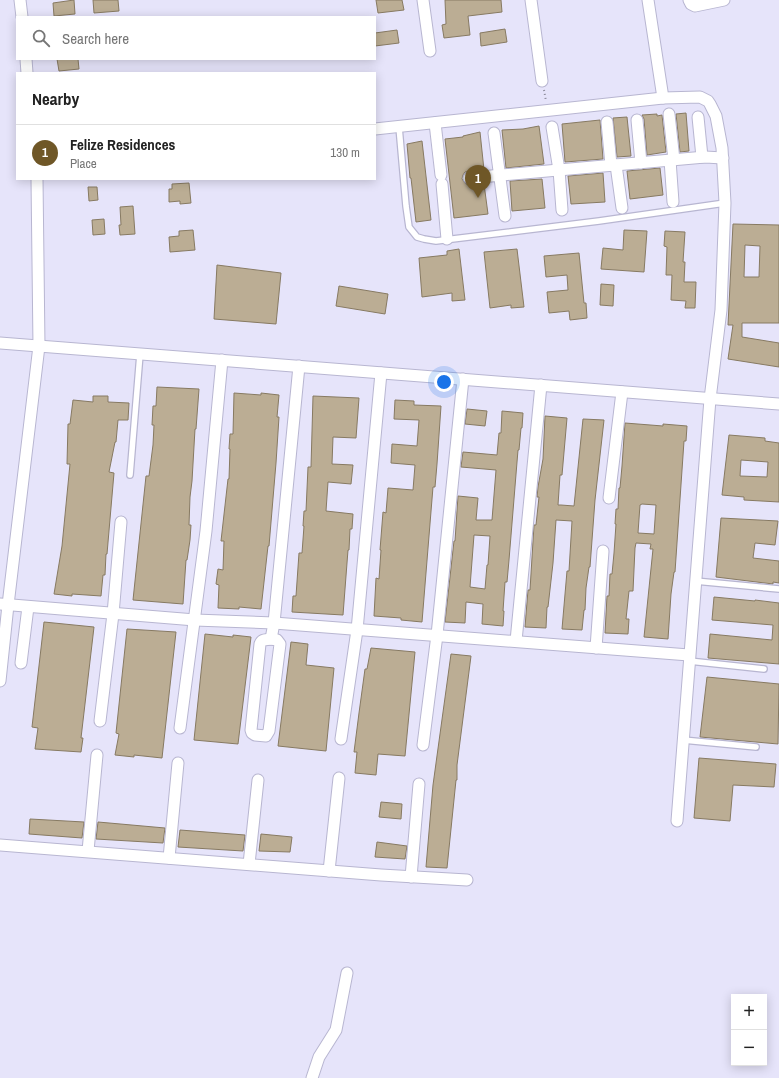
<!DOCTYPE html>
<meta charset="utf-8">
<style>
:root{--surface:#fff;--page:#f2f2f2;--text:#222;--muted:#767676;--line:#e0e0e0;--accent:#6f5727}
body{margin:0;font-family:"Archivo Narrow",sans-serif;background:var(--page);color:var(--text)}
.controls{position:absolute;right:12px;bottom:12px;display:grid;overflow:hidden;border-radius:0px;box-shadow:0 2px 10px #0003}
.controls button{width:36px;height:36px;display:grid;place-items:center;padding:0;border:0;border-bottom:1px solid var(--line);background:var(--surface);color:var(--text);font:20px sans-serif}
.you{position:absolute;left:444px;top:382px;width:14px;height:14px;margin:-10px;border:3px solid #fff;border-radius:50%;background:#1a73e8;box-shadow:0 0 0 6px #1a73e833}
.badge{display:grid;place-items:center;width:26px;height:26px;border-radius:50%;background:var(--accent);color:#fff;font-size:13px;font-weight:700}
.pin{position:absolute;translate:-50% -33px;filter:drop-shadow(0 1px 2px #0008)}
.pin::after{content:'';position:absolute;top:21px;width:14px;height:12px;background:inherit;clip-path:polygon(0 0,100% 0,50% 100%)}
.list{margin:0;padding:0;list-style:none}
h2{display:flex;justify-content:space-between;align-items:center;height:52px;margin:0;padding:0 16px;font-size:17px}
h2 small{font-size:13px;font-weight:400;color:var(--muted)}
.list li{display:grid;grid-template-columns:26px 1fr auto;gap:12px;align-items:center;box-sizing:border-box;height:56px;padding:0 16px;border-top:1px solid var(--line)}
.list b{display:block;font-size:15px;white-space:nowrap}
.list p{margin:0;font-size:13px;white-space:nowrap;color:var(--muted)}
.list em{font-size:13px;font-style:normal;color:var(--muted)}
.icon{flex:none;width:22px;height:22px;fill:none;stroke:currentColor;stroke-width:2;stroke-linecap:round;stroke-linejoin:round}
.map{position:relative;flex:none;width:779px;height:1078px;overflow:hidden}
.search{position:absolute;background:var(--surface);box-shadow:0 2px 10px #0003;left:16px;top:16px;width:360px;height:44px;display:flex;align-items:center;gap:10px;box-sizing:border-box;padding:0 14px;border-radius:0px;color:var(--muted);font-size:15px}
.panel{position:absolute;background:var(--surface);box-shadow:0 2px 10px #0003;left:16px;top:72px;width:360px;height:108px;border-radius:0px}
.map>svg:first-child{display:block}
.building{fill:#bbad94;stroke:#877a62;fill-rule:evenodd}
.lines{fill:none;stroke-linecap:round;stroke-linejoin:round}
.service-casing{stroke:#b8b6d1;stroke-width:8}
.minor-casing{stroke:#b8b6d1;stroke-width:13}
.path{stroke:#8a8999;stroke-width:2;stroke-dasharray:1 3;stroke-linecap:butt}
.service{stroke:#fff;stroke-width:5.5}
.minor{stroke:#fff;stroke-width:11}
</style>
<div class="map">
<svg width="779" height="1078" viewBox="0 0 779 1078">
<rect width="100%" height="100%" fill="#e6e4fa"/>
<g class="building">
<polygon points="74,0 75,14 54,16 53,3"/>
<polygon points="93,0 118,0 119,11 94,13"/>
<polygon points="376,0 402,0 404,10 378,13"/>
<polygon points="445,0 501,0 502,12 468,16 470,35 444,38 442,25 446,24"/>
<polygon points="505,29 507,42 481,46 480,33"/>
<polygon points="397,30 399,43 375,46 375,33"/>
<polygon points="57,59 78,59 79,69 59,71"/>
<polygon points="686,113 689,151 680,152 676,114"/>
<polygon points="657,114 657,116 662,115 666,152 647,155 644,119 642,115"/>
<polygon points="627,117 631,156 617,157 613,118"/>
<polygon points="600,120 603,159 565,162 562,124"/>
<polygon points="539,126 544,164 506,168 502,130 523,129"/>
<polygon points="480,132 484,170 465,172 463,175 462,179 466,184 484,184 488,214 454,218 445,139 463,137 463,136"/>
<polygon points="422,141 431,220 416,222 411,178 410,178 407,144"/>
<polygon points="660,168 663,195 630,199 627,171"/>
<polygon points="603,173 605,202 571,204 568,176"/>
<polygon points="542,179 545,208 512,211 510,181"/>
<polygon points="189,183 191,203 180,204 180,201 169,202 169,189 172,189 172,184"/>
<polygon points="88,187 97,187 98,200 89,201"/>
<polygon points="133,206 135,234 120,235 119,225 121,225 120,207"/>
<polygon points="104,219 105,234 93,235 92,220"/>
<path d="M733 224 779 225V323H742V337L779 343V367L728 359 733 325H728ZM745 245 760 246 759 277H744Z"/>
<polygon points="193,230 195,250 170,252 169,237 179,236 179,231"/>
<polygon points="624,230 647,231 644,272 601,269 603,248 623,250"/>
<polygon points="665,231 685,232 683,262 685,262 684,282 696,282 695,308 685,308 686,301 671,300 672,275 666,275 667,247 664,246"/>
<polygon points="459,249 465,300 452,301 452,293 422,297 419,258 447,255 447,251"/>
<polygon points="517,249 524,307 511,308 511,305 490,308 484,252"/>
<polygon points="579,253 584,303 586,303 587,318 570,320 569,311 549,313 547,292 568,290 567,275 546,277 544,256"/>
<polygon points="217,265 281,273 276,324 214,319"/>
<polygon points="601,284 614,285 613,306 600,305"/>
<polygon points="339,286 388,294 385,314 336,306"/>
<polygon points="157,387 199,389 196,429 195,429 192,481 190,497 189,525 191,525 190,540 187,560 186,560 183,604 133,600 146,476 149,476 153,445 154,425 152,425 153,406 156,406"/>
<polygon points="234,393 261,395 261,393 279,395 277,417 279,417 276,463 269,546 268,546 261,609 239,607 239,609 218,608 219,585 216,584 218,569 223,570 224,541 221,541 228,479 229,479 230,449 229,449 230,434 233,434"/>
<polygon points="93,396 108,396 108,402 129,403 128,420 118,420 116,442 115,442 109,472 114,473 107,554 106,554 105,575 103,575 101,596 72,594 72,596 54,594 62,546 70,464 67,464 68,424 70,424 73,400 93,402"/>
<polygon points="313,396 359,398 356,438 333,437 332,464 353,465 351,484 328,482 326,511 353,514 352,529 350,529 349,550 348,550 343,615 292,612 293,596 296,596 299,553 302,553 304,526 303,526 304,511 306,511 308,467 311,467"/>
<polygon points="395,400 414,401 414,405 441,406 437,464 435,487 433,487 422,622 401,620 401,618 374,616 376,578 379,579 381,550 380,550 383,512 386,513 388,488 413,490 415,465 391,463 392,444 417,446 419,420 394,419"/>
<polygon points="467,409 487,411 485,426 465,424"/>
<path d="M502 411 523 413 522 428H521L519 450H518L509 560 507 582H505L503 611H504L503 626 482 624 483 604 466 602 465 623 445 622 454 541H455L458 496 478 498 476 520H492L496 470 461 467 463 452 497 455 499 433H501ZM474 535 490 536 488 565H487L485 589 470 587Z"/>
<polygon points="545,416 567,418 562,475 560,475 558,505 561,505 574,506 583,419 604,420 595,500 590,567 589,567 586,588 585,610 584,610 582,630 562,629 567,571 569,571 572,521 556,520 553,563 548,607 547,607 546,628 525,627 528,590 530,590 534,525 536,525 539,497 537,497 538,487 543,459"/>
<path d="M625 423 663 426V424L687 426 686 441H684L675 572H674L671 594 668 639 644 637 653 549H650L651 544 636 543 635 548 633 591H629L626 619H629L628 634 605 633 607 596H609L610 574H612L614 553 616 524H615L616 509H618L619 488H620L622 466ZM642 504 656 505 654 534 638 533 640 505Z"/>
<path d="M729 435 765 438V441L779 443V502L744 500V497L722 495ZM741 460 768 462 767 477 740 476Z"/>
<polygon points="721,518 778,521 775,545 755,543 753,558 779,561 779,583 773,582 773,584 716,577"/>
<polygon points="714,597 755,601 755,600 779,603 779,664 708,658 710,634 772,640 773,625 712,620"/>
<polygon points="44,622 94,627 81,738 83,738 81,752 35,749 38,728 32,727"/>
<polygon points="127,629 176,632 162,758 134,755 134,757 115,755 119,734 116,733"/>
<polygon points="205,634 233,637 233,635 251,637 238,744 194,740"/>
<polygon points="291,642 308,644 306,665 334,668 326,751 278,746"/>
<polygon points="371,648 415,652 405,756 378,754 376,775 355,773 357,752 354,752 359,713 365,669 367,669"/>
<polygon points="451,654 471,656 457,765 457,780 456,780 447,868 426,867 433,785"/>
<polygon points="707,677 779,684 778,744 700,737"/>
<polygon points="699,758 776,764 774,787 733,785 730,821 694,818"/>
<polygon points="381,802 402,804 401,819 379,817"/>
<polygon points="30,819 84,822 82,838 29,834"/>
<polygon points="98,822 165,828 163,843 96,839"/>
<polygon points="180,830 245,835 243,851 178,847"/>
<polygon points="261,834 292,837 290,852 259,851"/>
<polygon points="377,842 407,846 405,859 375,857"/>
</g>
<g class="lines">
<defs>
<g id="service">
<polyline points="399,127 406,206 409,227 417,237 424,239 436,241 599,221 725,203"/>
<polyline points="130,475 140,354"/>
<polyline points="695,581 779,589"/>
<polyline points="689,661 764,669"/>
<polyline points="683,740 756,747"/>
</g>
<g id="minor">
<polyline points="20,0 22,17"/>
<polyline points="423,0 430,51"/>
<polyline points="531,0 542,81"/>
<polyline points="648,0 663,98"/>
<polyline points="689,0 691,4 695,6 724,0"/>
<polyline points="26,59 27,73"/>
<polyline points="669,114 674,160"/>
<polyline points="698,117 702,157"/>
<polyline points="637,120 641,163"/>
<polyline points="607,122 611,165"/>
<polyline points="435,123 441,175"/>
<polyline points="552,127 559,170 562,210"/>
<polyline points="375,129 663,98 700,97 708,101 710,104 716,116 722,148 725,203 721,310 710,399 677,821"/>
<polyline points="494,133 505,216"/>
<polyline points="670,160 673,202"/>
<polyline points="616,165 622,208"/>
<polyline points="469,178 705,157 723,158"/>
<polyline points="442,184 447,239"/>
<polyline points="0,343 779,404"/>
<polyline points="609,498 622,392"/>
<polyline points="0,604 195,620 274,623 689,655"/>
<polyline points="271,639 274,623 299,366"/>
<path d="M271 639 277 640 280 644 269 731 266 736 255 735 252 733 251 730 260 644C262 639 265 640 271 639Z"/>
<polyline points="516,641 541,385"/>
<polyline points="596,648 603,551"/>
<polyline points="21,663 28,607"/>
<polyline points="0,681 8,605 39,346 37,179"/>
<polyline points="100,721 113,614 121,522"/>
<polyline points="180,728 206,531 222,360"/>
<polyline points="341,739 357,630 381,373"/>
<polyline points="423,745 437,635 463,379"/>
<polyline points="0,845 381,875 467,880"/>
<polyline points="88,851 97,755"/>
<polyline points="169,858 178,763"/>
<polyline points="249,864 258,780"/>
<polyline points="329,871 339,778"/>
<polyline points="411,877 419,784"/>
<polyline points="312,1078 319,1057 336,1030 347,973"/>
</g>
</defs>
<use href="#service" class="service-casing"/>
<use href="#minor" class="minor-casing"/>
<polyline class="path" points="544,90 546,101"/>
<use href="#service" class="service"/>
<use href="#minor" class="minor"/>
</g>
</svg>
<div class="controls">
<button>+</button>
<button>−</button>
</div>
<div class="you"></div>
<div class="pin badge" style="left:478px;top:198px">1</div>
<div class="search"><svg class="icon" aria-label="search" viewBox="0 0 24 24"><circle cx="10" cy="10" r="6"/><path d="M15 15l6 6"/></svg>Search here</div>
<section class="panel">
<h2>Nearby<small></small></h2>
<ul class="list">
<li><span class="badge">1</span><div><b>Felize Residences</b><p>Place</p></div><em>130 m</em></li>
</ul>
</section>
</div>
